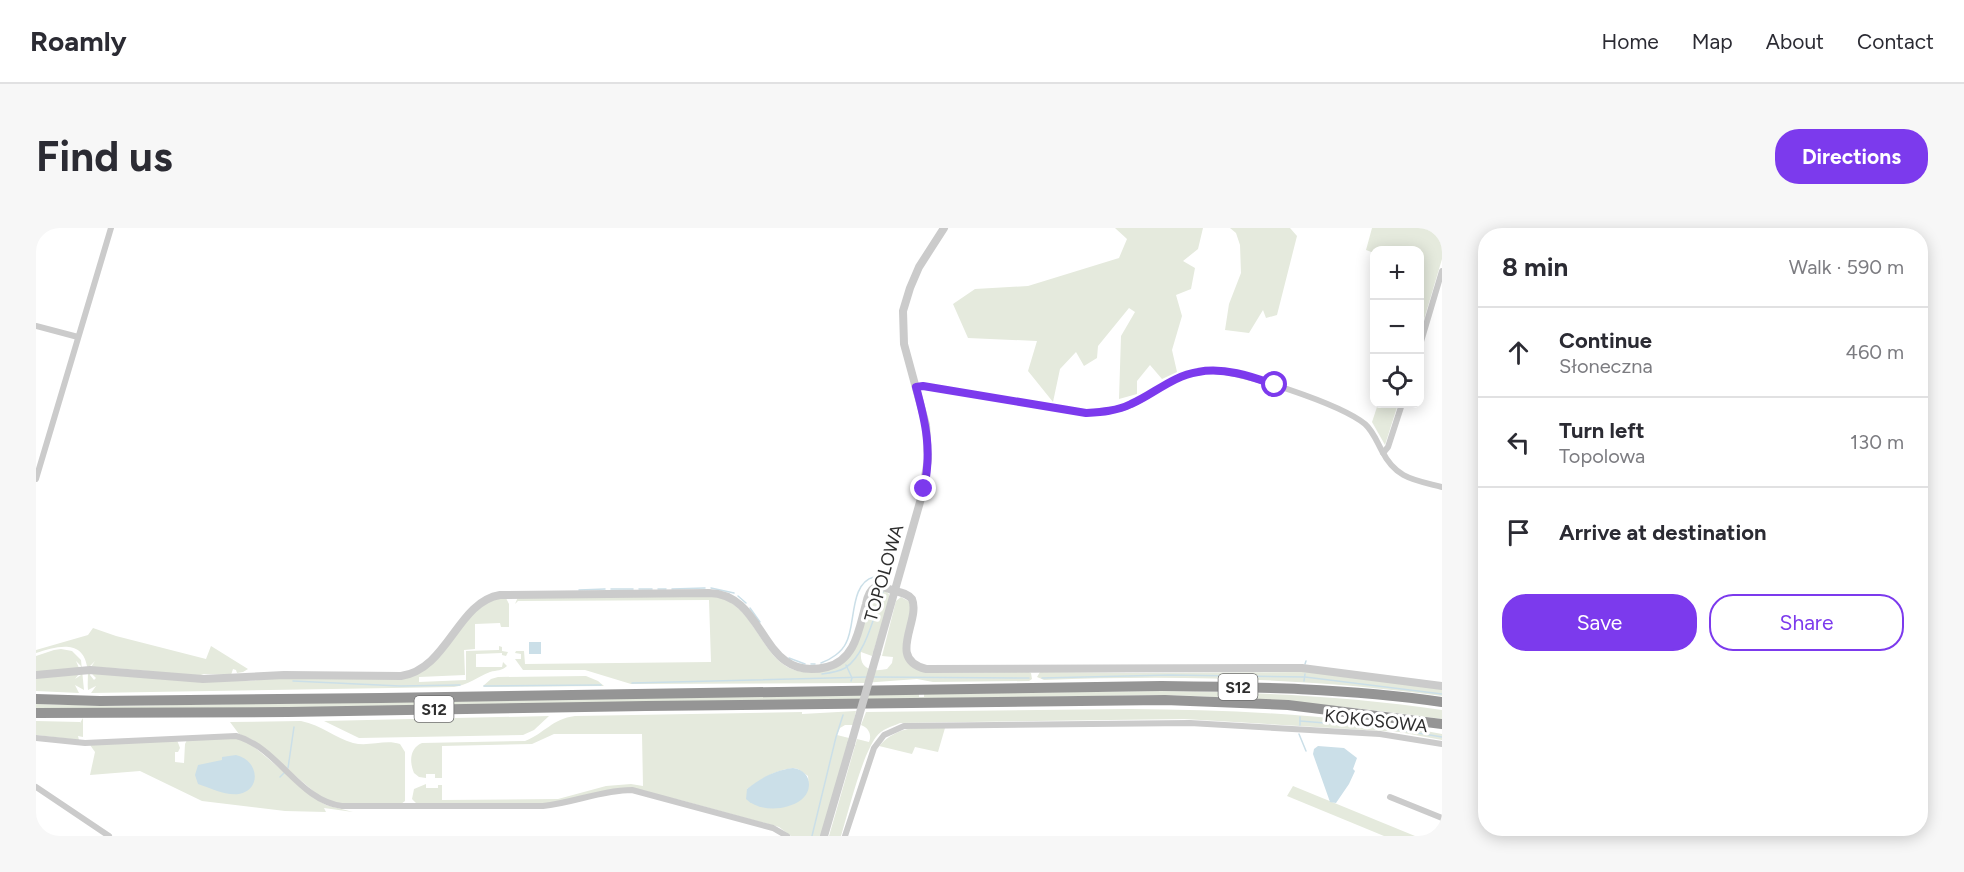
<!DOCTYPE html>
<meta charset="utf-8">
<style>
:root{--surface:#fff;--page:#f7f7f7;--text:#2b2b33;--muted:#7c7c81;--line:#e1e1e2;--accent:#7c3aed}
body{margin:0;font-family:Figtree,sans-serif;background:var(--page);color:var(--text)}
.controls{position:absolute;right:18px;top:18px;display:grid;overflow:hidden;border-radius:12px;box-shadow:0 3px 15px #0003}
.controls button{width:54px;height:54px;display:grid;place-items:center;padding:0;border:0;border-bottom:2px solid var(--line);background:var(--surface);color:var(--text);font:30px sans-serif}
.stop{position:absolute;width:18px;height:18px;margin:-14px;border:4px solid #7c3aed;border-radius:50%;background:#fff}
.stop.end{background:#7c3aed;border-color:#fff;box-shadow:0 2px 6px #0008}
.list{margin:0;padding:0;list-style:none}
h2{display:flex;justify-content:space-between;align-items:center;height:78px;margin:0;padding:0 24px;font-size:26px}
h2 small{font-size:20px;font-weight:400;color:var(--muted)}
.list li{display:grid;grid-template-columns:39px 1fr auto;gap:18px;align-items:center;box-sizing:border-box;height:90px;padding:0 24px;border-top:2px solid var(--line)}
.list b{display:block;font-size:22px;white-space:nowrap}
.list p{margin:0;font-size:20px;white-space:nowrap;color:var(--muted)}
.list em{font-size:20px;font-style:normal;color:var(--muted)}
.actions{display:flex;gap:12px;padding:18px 24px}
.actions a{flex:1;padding:14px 0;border:2px solid var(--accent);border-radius:24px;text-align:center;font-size:21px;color:var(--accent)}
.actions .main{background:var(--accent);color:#fff}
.icon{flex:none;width:33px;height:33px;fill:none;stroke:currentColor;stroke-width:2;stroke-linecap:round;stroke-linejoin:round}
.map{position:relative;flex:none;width:1406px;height:608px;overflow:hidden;border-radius:24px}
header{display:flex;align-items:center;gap:36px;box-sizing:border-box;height:84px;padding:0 30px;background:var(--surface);border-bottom:2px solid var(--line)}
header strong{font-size:28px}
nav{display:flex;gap:33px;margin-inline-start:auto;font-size:21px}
.intro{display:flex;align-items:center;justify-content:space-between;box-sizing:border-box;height:144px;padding:0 36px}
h1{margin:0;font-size:42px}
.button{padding:15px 27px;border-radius:24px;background:var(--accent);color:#fff;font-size:21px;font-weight:700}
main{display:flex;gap:36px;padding:0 36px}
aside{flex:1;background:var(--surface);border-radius:24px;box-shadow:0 3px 15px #0003}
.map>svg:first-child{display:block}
.green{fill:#e5eadd;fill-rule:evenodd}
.water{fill:#cbdfe8}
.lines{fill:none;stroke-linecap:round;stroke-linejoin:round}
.stream{stroke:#cbdfe8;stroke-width:1.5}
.minor{stroke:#cbcbcb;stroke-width:6}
.tertiary{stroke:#cbcbcb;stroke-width:8}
.motorway{stroke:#959595;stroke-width:10}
.tertiary-bridge{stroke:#cbcbcb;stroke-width:8}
.route{stroke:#7c3aed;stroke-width:8}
.labels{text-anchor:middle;stroke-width:6;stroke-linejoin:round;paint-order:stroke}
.shield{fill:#fff;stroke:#6d6d6d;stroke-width:1.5}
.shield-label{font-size:16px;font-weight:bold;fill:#2e2e2e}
.street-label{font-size:18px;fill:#2e2e2e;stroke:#fff}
</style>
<header>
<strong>Roamly</strong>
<nav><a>Home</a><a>Map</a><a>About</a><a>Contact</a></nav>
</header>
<div class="intro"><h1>Find us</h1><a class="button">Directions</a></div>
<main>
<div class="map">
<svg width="1406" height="608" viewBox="0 0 1406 608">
<rect width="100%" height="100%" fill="#fff"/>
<g class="green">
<polygon points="1079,0 1167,0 1162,21 1147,33 1159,40 1155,61 1140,67 1146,88 1136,122 1141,144 1126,151 1114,137 1101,153 1101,166 1083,171 1085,108 1099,84 1093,80 1062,118 1061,130 1048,138 1040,124 1024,141 1017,174 992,143 1001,113 932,110 917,76 939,61 992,58 1083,30 1091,11"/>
<polygon points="1194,0 1254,0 1261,8 1241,87 1230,90 1227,82 1213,105 1189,102 1193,76 1205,45 1204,17 1200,5"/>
<polygon points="1336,0 1406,0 1406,31 1384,105 1384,22 1338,22 1338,25 1330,22"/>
<polygon points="1342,176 1362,176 1349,217 1336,194"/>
<path d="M842 362 850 363 853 366V373L836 428 825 424C823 442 837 444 851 441L856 435 857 429 846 428 860 373 865 369 874 374C877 402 848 433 891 445L993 444 995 445 996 451 993 453 897 454 881 451 827 455 595 456 549 442H487L479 431H485V426L479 425 480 423H488L489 436 675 434 673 372 482 373 479 376 482 369 676 367C730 378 722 455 786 443 794 441 806 438 811 431 814 427 816 419 818 414 824 398 830 382 836 367Z"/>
<path d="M470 370 473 376V399H465L464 395 439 396V421L428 422 429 447 383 449V454L430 452V423L463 422V418L466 419V423L472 424 470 428 466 427V425L440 426V439H466L467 434 471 438C466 443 461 442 454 444 441 449 432 457 418 459L55 465 60 458 52 462C51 454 53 446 51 438 46 410 19 419 0 425V422L52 407 57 400 80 408 170 431 175 418 212 441 207 444 201 445 200 442 197 441 195 447 168 446 161 448 91 441 55 439 59 433 54 438V447L58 452 60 450 55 445 177 453H214L245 449 373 448 411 416 443 379 456 371Z"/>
<polygon points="25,421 36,423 45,432 48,462 39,457 43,465 0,463 0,450 43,446 39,451 45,447 45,438 40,433 43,440 0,444 0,428 18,422"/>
<path d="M1004 444 1092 445 1274 444 1406 461V468C1274 450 1141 447 1008 452L1001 449Z"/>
<polygon points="550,448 562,453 568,458 448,459 447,458 455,451 462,449"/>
<path d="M1124 463C1219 464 1312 468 1406 482V491C1312 478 1218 469 1123 467L252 481 0 480V476L77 478 883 466V469H888V466Z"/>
<path d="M1094 481C1198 482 1304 486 1406 506V512L1363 504 1148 491 864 495C855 499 846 501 840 509 825 530 813 582 805 608H793L821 511 833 514C836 507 833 500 825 497L830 484Z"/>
<path d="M820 483 817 497H809L804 500 801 507 813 510 786 608H755L743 599 644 572 592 561 521 575 381 576 376 571 378 561 390 556V560H402V557H406V572L522 571 570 558 595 556 607 558 606 506H518L496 516 406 518V550H399V546H390V550L383 549 378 545C373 533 374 520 386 515L489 513C509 505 516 491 539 488L766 484V486ZM757 540 762 541 772 548C775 573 755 579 734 580L711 561C726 551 739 542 757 540Z"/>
<polygon points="513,488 498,502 487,507 323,510 288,493"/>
<polygon points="47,490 47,509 42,508 43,512 0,507 0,493 44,494 44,495"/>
<path d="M265 493C286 497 299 510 317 515 333 519 349 511 364 516L369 524V573L365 576H300L282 567 217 512 203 506 194 494Z"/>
<path d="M909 500 902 524 879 519 876 526 843 518C864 496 881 500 909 500Z"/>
<polygon points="193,510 205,511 216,517 280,571 290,577 317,584 288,580 290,584 249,583 166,573 104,543 54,547 59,524 54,517 141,512 144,520 142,524 139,524 139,534 148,535 149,516 151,512"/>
<polygon points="1257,558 1379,608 1348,608 1251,568"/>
</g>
<g class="water">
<rect x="493" y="414" width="12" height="12"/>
<polygon points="1282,518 1308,520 1321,530 1317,541 1319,543 1313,556 1300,575 1294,574 1277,526 1278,521"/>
<path d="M200 527C223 532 226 562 203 566 190 568 174 560 162 556L159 547 162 537 186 532V529Z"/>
<path d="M757 540C775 542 778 562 765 572 750 583 723 584 710 571L711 561C725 550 739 542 757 540Z"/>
</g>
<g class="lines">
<g class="stream">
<polyline points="675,360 698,365"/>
<polyline points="575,361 597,361"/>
<polyline points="603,361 616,361"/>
<polyline points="622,361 630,361"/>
<polyline points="636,361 669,360"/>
<polyline points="543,362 569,361"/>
<polyline points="702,368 710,375"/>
<polyline points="714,380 724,394"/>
<polyline points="753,430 769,436"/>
<path d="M785 435C794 432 806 424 810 415 820 398 813 355 838 349 842 348 848 350 852 350L849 356"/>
<polyline points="775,436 779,436"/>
<polyline points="1269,436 1270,433"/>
<polyline points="810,437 816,450 815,453"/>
<path d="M786 446C794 445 802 444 809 440 830 427 838 386 847 364"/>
<polyline points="837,449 993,450"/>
<polyline points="1006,450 1134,447 1269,449 1406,466"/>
<polyline points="257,453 364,458 424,457"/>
<polyline points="1268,453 1269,446"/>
<polyline points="596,455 832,449"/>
<polyline points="448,458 565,457"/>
<polyline points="1264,493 1352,500 1406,509"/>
<polyline points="1264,497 1264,489"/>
<polyline points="1263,506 1270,523"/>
<polyline points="252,540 258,499"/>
<polyline points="244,549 249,544"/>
<polyline points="776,608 800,509 807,487"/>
</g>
<g class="minor">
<polyline points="0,98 42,109"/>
<polyline points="1384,117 1406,43"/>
<path d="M880 159 887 158 1050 185C1065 184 1081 183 1095 177 1121 165 1143 142 1174 143 1206 143 1304 176 1329 196 1337 203 1341 214 1346 223 1360 251 1379 252 1406 259"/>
<polyline points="1347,225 1352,219 1366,176"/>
<polyline points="0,251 75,0"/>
<path d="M0 510 49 515 200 508C242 519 263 573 306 578H507C537 575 566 562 596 562L737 600 751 608"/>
<polyline points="0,559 73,608"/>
<polyline points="1354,569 1406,590"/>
<polyline points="809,608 838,520 848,507 868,498 1154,495 1344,506 1406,516"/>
</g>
<g class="tertiary">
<polyline points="841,425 886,267 892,231 890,197 868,116 867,83 874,60 883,39 908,0"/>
<path d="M0 447 54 442 167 451 248 447 365 448C412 441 421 374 464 367L673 365C732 366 723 456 791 439 820 432 823 400 830 376 831 371 833 363 838 360 843 357 850 360 856 362 863 364 871 365 876 371 885 393 850 431 890 441L1266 440 1406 458"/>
<polyline points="788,608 815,516"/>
</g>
<g class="motorway">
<path d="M0 471 64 473 345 470 1125 458C1218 459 1313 460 1406 474"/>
<polyline points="0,485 252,484 610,478 1129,472 1252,477 1406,496"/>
</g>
<polyline class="tertiary-bridge" points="815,516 841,425"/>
</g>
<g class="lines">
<path class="route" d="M888 261C896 222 890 196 880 159L887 158 1050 185C1065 184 1081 183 1095 176 1118 166 1136 148 1162 144 1187 139 1215 148 1239 157"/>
</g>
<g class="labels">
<g class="shield">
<rect x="1182.5" y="446" width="39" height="26" rx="4.5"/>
<rect x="378.5" y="468" width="39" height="26" rx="4.5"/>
</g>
<g class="shield-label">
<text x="1202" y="465">S12</text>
<text x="398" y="487">S12</text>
</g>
<g class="street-label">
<text transform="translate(848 345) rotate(-74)" y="6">TOPOLOWA</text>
<text transform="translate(1340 493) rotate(6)" y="6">KOKOSOWA</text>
</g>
</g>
</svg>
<div class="controls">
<button>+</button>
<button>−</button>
<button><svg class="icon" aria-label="locate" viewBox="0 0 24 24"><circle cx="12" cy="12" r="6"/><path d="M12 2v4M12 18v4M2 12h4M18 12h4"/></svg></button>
</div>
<div class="stop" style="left:1239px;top:157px"></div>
<div class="stop end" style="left:888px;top:261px"></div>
</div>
<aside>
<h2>8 min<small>Walk · 590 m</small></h2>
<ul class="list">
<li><svg class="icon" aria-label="ahead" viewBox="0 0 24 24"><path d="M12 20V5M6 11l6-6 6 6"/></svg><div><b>Continue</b><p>Słoneczna</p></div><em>460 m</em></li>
<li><svg class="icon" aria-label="left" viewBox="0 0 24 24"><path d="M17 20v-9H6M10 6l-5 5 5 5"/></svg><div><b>Turn left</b><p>Topolowa</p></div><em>130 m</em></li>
<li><svg class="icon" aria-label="arrive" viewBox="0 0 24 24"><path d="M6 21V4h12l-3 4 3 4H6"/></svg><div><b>Arrive at destination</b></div></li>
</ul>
<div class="actions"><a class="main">Save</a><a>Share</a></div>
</aside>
</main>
